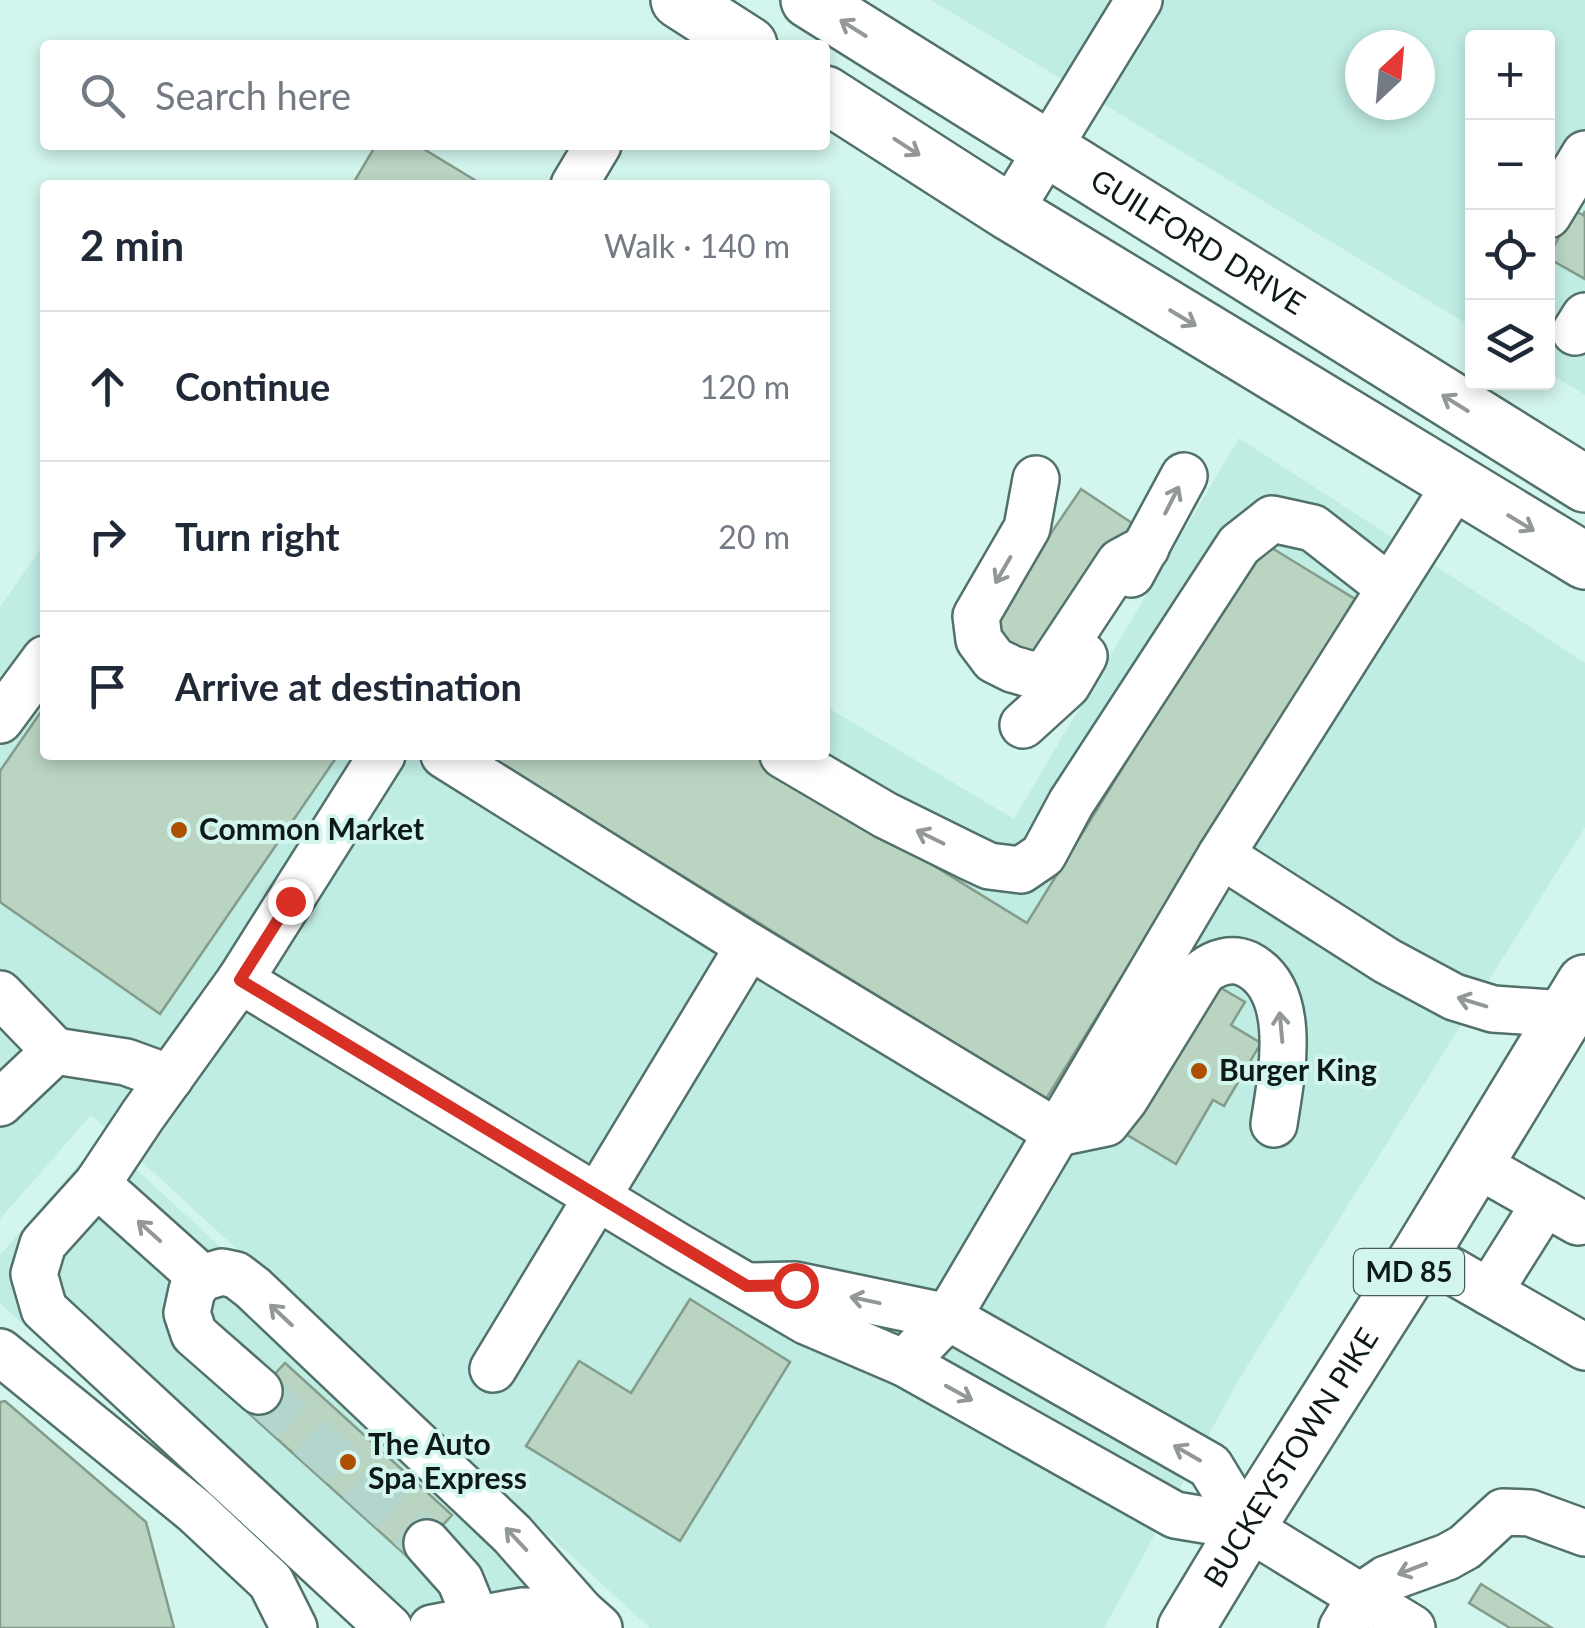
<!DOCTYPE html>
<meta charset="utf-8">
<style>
:root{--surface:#fff;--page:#f6f6f7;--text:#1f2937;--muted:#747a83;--line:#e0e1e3}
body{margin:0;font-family:Lato,sans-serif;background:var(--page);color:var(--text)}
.controls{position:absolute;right:30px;top:30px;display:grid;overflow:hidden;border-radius:10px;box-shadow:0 5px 15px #0003}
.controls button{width:90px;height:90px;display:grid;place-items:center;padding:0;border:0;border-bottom:2px solid var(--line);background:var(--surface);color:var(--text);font:50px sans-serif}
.compass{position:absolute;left:1345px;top:30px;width:90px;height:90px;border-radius:50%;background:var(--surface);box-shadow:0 5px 15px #0003;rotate:26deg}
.stop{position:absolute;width:30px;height:30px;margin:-22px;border:8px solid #d93025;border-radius:50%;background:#fff}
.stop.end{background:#d93025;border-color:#fff;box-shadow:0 2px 10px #0008}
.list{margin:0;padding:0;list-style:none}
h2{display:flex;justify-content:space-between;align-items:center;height:130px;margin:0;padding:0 40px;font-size:42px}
h2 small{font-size:32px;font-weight:400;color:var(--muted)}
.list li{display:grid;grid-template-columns:65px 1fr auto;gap:30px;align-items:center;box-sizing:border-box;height:150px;padding:0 40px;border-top:2px solid var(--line)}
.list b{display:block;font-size:38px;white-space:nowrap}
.list em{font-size:32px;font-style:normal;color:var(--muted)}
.icon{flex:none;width:55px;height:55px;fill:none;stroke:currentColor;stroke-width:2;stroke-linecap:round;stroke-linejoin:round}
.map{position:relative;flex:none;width:1585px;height:1628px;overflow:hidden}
.search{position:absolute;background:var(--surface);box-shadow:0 5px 15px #0003;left:40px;top:40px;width:790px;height:110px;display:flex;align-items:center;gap:25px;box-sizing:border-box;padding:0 35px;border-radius:10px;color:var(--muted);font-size:38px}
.panel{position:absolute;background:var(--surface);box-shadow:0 5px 15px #0003;left:40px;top:180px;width:790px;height:580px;border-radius:10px}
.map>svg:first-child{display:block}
.built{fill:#bfece3;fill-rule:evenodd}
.building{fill:#bad4c2;stroke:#849c8b;stroke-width:2.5}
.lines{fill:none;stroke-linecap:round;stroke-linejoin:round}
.minor-tunnel{stroke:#b4d4ce;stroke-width:45;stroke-dasharray:45 22;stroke-linecap:butt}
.minor-casing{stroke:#52716b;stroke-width:50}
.major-casing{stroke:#52716b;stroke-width:60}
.minor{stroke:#fff;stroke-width:45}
.major{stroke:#fff;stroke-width:55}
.oneway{stroke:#929897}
.route{stroke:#d93025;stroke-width:12}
.poi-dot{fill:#ad4e00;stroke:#d2f5ee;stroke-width:4}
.labels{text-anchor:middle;stroke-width:8;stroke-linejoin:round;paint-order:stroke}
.shield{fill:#d2f5ee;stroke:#485c58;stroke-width:2.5}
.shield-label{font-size:28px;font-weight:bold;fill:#0d1a18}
.street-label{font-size:30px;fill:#0d1a18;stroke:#d2f5ee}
.poi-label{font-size:30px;font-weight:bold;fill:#0d1a18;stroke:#d2f5ee;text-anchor:start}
</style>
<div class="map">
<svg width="1585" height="1628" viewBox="0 0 1585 1628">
<rect width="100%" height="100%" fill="#d2f5ee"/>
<g class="built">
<path d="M931 0H1585V395L1548 372V38H1472V327ZM1360 45H1420V105H1360Z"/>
<polygon points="1239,438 1585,663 1585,827 1239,1379 1104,1628 650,1628 91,1115 0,1219 0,607 45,543 45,755 825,755 825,706 1014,819"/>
<polygon points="102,1138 325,1343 422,1427 594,1586 534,1628 362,1628 160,1450 0,1303 0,1255"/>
</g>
<g class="building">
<polygon points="376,145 417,145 483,185 352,185"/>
<polygon points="1573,210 1583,215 1585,211 1585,279 1548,258"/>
<polygon points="1081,489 1138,527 1043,667 986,629"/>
<polygon points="1262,542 1355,599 1046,1099 485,755 754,755 1027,923"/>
<polygon points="45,706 45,755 338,755 160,1014 0,902 0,771"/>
<polygon points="1207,980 1245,1002 1231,1025 1261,1043 1224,1106 1213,1100 1176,1164 1119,1130"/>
<polygon points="690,1299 790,1362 680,1541 526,1446 579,1361 631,1393"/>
<polygon points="285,1363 452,1515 411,1560 243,1408"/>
<polygon points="5,1401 146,1522 174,1628 0,1628 0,1402"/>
<polygon points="1481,1584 1552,1628 1510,1628 1469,1603"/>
</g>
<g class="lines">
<polyline class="minor-tunnel" points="259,1391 427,1543"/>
<defs>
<g id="minor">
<polyline points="574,185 598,145"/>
<polyline points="1009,212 1139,0"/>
<polyline points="1548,215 1585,154"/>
<polyline points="1575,332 1585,316"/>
<polyline points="1036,479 1027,528 976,616 979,640 994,660 1012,669 1033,675 1048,671 1120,562 1146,548"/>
<polyline points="1131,574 1184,476"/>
<polyline points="0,720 45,659"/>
<polyline points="1023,725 1067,685 1084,656"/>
<polyline points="382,755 240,980 143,1115 97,1184 43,1244 34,1274 44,1309 389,1628"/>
<path d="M444 755 749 946 1058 1133 1106 1123 1125 1099 1203 972C1216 962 1232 957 1247 964 1300 990 1281 1078 1274 1124"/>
<polyline points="783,755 885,815 970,857 989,866 1021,870 1043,855 1071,803 1239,545 1272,519 1313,528 1390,588"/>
<polyline points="1221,855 1387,961 1454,997 1493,1009 1565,1014"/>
<polyline points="240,980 676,1245 806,1321 904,1363 1175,1515 1247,1527 1412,1628"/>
<polyline points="0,994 55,1051"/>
<polyline points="0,1103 55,1051 126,1062 170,1078"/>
<polyline points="1476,1164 1578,1222"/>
<polyline points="97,1184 202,1278"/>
<polyline points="1421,1253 1585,1347"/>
<polyline points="751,1286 795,1285 948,1317 1210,1466 1247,1527"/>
<polyline points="1489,1292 1545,1203"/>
<polyline points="0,1352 195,1511 271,1582 294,1628"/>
<polyline points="904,1363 948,1317 1221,855 1456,484"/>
<polyline points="493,1369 749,946"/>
<polyline points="259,1391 194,1334 187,1313 192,1290 202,1278 222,1272 236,1275 253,1288 512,1534 581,1612 599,1628"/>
<polyline points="427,1543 460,1580 476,1619"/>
<polyline points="432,1628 522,1611 581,1612"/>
<polyline points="1342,1628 1361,1596 1386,1579 1447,1557 1465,1547 1503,1512 1530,1513 1585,1533"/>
</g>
<g id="major">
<polyline points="679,0 749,45"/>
<path id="s1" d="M809 0 1585 484"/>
<polyline points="825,94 1009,212 1585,561"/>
<path id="s2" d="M1186 1628 1247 1527 1421 1253 1585 983"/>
</g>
</defs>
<use href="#minor" class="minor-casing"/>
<use href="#major" class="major-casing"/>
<use href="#minor" class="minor"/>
<use href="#major" class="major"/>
</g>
<defs><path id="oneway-shaft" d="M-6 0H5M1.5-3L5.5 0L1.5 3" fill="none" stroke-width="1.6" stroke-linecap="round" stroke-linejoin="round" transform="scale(2.5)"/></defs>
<g class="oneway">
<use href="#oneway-shaft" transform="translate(853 28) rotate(-148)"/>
<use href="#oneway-shaft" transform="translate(907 147) rotate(33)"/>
<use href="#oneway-shaft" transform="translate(1183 318) rotate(31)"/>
<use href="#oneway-shaft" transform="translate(1455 403) rotate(-148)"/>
<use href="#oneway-shaft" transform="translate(1172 500) rotate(-63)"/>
<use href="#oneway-shaft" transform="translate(1521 523) rotate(31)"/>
<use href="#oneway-shaft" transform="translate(1003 570) rotate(120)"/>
<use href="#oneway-shaft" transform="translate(930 837) rotate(-154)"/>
<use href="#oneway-shaft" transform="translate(1472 1002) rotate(-163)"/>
<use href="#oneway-shaft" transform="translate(1281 1027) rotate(-95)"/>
<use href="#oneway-shaft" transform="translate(149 1231) rotate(-138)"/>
<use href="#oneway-shaft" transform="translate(865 1300) rotate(-168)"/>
<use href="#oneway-shaft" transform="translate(281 1315) rotate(-137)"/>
<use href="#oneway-shaft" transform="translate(959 1393) rotate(29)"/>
<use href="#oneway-shaft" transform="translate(1187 1453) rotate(-150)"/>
<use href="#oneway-shaft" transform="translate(516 1539) rotate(-133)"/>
<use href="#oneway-shaft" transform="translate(1412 1569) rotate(159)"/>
</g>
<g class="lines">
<polyline class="route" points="290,901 240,980 747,1286 795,1285"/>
</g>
<g class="poi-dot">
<circle cx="179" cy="830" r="10"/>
<circle cx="1199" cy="1071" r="10"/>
<circle cx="348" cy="1462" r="10"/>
</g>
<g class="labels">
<rect class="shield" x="1354" y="1249" width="110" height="46" rx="8"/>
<g class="shield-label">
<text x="1409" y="1282">MD 85</text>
</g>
<g class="street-label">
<text dy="10" stroke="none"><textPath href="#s1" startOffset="458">GUILFORD DRIVE</textPath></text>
<text dy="10" stroke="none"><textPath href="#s2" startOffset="200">BUCKEYSTOWN PIKE</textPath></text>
</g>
<g class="poi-label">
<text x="199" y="840">Common Market</text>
<text x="1219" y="1081">Burger King</text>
<text x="368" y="1455">The Auto<tspan x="368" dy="34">Spa Express</tspan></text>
</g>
</g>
</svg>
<div class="controls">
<button>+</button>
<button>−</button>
<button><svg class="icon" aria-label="locate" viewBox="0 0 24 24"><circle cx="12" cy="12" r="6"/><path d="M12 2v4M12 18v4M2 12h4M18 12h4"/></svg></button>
<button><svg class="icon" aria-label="layers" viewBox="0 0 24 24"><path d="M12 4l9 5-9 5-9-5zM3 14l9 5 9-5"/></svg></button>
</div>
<svg class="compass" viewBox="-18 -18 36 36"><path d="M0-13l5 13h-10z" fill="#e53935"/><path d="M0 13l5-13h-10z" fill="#747a83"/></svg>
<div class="stop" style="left:795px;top:1285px"></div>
<div class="stop end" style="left:290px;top:901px"></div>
<div class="search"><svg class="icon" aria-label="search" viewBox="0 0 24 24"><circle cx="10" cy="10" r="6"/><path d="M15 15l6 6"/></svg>Search here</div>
<section class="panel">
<h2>2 min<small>Walk · 140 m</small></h2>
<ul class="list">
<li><svg class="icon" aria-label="ahead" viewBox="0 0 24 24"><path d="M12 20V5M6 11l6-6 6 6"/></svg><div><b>Continue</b></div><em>120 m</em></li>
<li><svg class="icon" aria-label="right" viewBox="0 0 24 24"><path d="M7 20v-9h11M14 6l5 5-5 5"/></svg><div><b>Turn right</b></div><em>20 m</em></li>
<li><svg class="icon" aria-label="arrive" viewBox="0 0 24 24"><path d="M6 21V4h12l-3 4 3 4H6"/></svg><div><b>Arrive at destination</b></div></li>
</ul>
</section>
</div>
